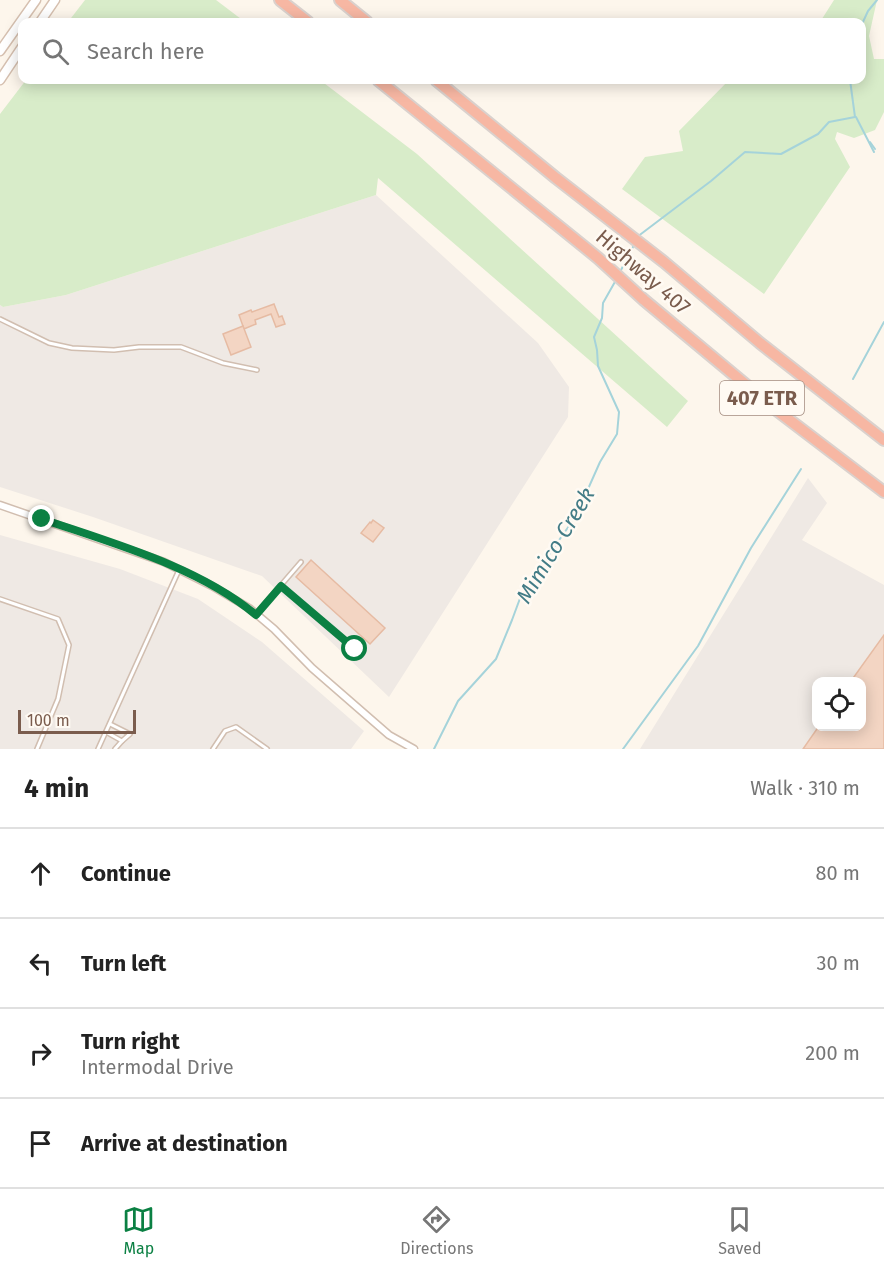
<!DOCTYPE html>
<meta charset="utf-8">
<style>
:root{--surface:#fff;--page:#f2f2f2;--text:#222;--muted:#767676;--line:#e0e0e0;--accent:#0b8043}
body{margin:0;font-family:"Fira Sans",sans-serif;background:var(--page);color:var(--text)}
.controls{position:absolute;right:18px;bottom:18px;display:grid;overflow:hidden;border-radius:12px;box-shadow:0 3px 15px #0003}
.controls button{width:54px;height:54px;display:grid;place-items:center;padding:0;border:0;border-bottom:2px solid var(--line);background:var(--surface);color:var(--text);font:30px sans-serif}
.scale{position:absolute;left:18px;bottom:15px;width:118px;box-sizing:border-box;padding-left:6px;border:3px solid #7a5c4d;border-top:0;font-size:16px;line-height:21px;white-space:nowrap;color:#7a5c4d;-webkit-text-stroke:4px #fffaf3;paint-order:stroke}
.stop{position:absolute;width:18px;height:18px;margin:-14px;border:4px solid #0b8043;border-radius:50%;background:#fff}
.stop.end{background:#0b8043;border-color:#fff;box-shadow:0 2px 6px #0008}
.list{margin:0;padding:0;list-style:none}
h2{display:flex;justify-content:space-between;align-items:center;height:78px;margin:0;padding:0 24px;font-size:26px}
h2 small{font-size:20px;font-weight:400;color:var(--muted)}
.list li{display:grid;grid-template-columns:39px 1fr auto;gap:18px;align-items:center;box-sizing:border-box;height:90px;padding:0 24px;border-top:2px solid var(--line)}
.list b{display:block;font-size:22px;white-space:nowrap}
.list p{margin:0;font-size:20px;white-space:nowrap;color:var(--muted)}
.list em{font-size:20px;font-style:normal;color:var(--muted)}
.icon{flex:none;width:33px;height:33px;fill:none;stroke:currentColor;stroke-width:2;stroke-linecap:round;stroke-linejoin:round}
.map{position:relative;flex:none;width:884px;height:749px;overflow:hidden}
.search{position:absolute;background:var(--surface);box-shadow:0 3px 15px #0003;left:18px;right:18px;top:18px;height:66px;display:flex;align-items:center;gap:15px;box-sizing:border-box;padding:0 21px;border-radius:12px;color:var(--muted);font-size:22px}
.sheet{height:438px;background:var(--surface)}
nav{display:flex;justify-content:space-around;align-items:center;box-sizing:border-box;height:84px;border-top:2px solid var(--line);background:var(--surface);font-size:16px;color:var(--muted)}
nav a{display:grid;justify-items:center;gap:3px}
nav .on{color:var(--accent)}
.map>svg:first-child{display:block}
.industrial{fill:#efe9e4;fill-rule:evenodd}
.green{fill:#d8ecc9}
.lines{fill:none;stroke-linecap:round;stroke-linejoin:round}
.stream{stroke:#a5d3da;stroke-width:2}
.building{fill:#f3d5c3;stroke:#e6bba3;stroke-width:1.5}
.service-casing{stroke:#d1beb0;stroke-width:6}
.minor-casing{stroke:#d1beb0;stroke-width:9}
.secondary-casing{stroke:#d6c0b0;stroke-width:11}
.motorway-casing{stroke:#dad1cd;stroke-width:14}
.service{stroke:#fff;stroke-width:3}
.minor{stroke:#fff;stroke-width:6}
.secondary{stroke:#fff;stroke-width:8}
.motorway{stroke:#f7b7a3;stroke-width:10}
.route{stroke:#0b8043;stroke-width:8}
.labels{text-anchor:middle;stroke-width:5;stroke-linejoin:round;paint-order:stroke}
.shield{fill:#fffaf3;stroke:#a28b7f;stroke-width:1.5}
.shield-label{font-size:20px;font-weight:bold;fill:#7a5c4d}
.street-label{font-size:21px;fill:#7a5c4d;stroke:#fffaf3}
.water-label{font-size:22px;font-style:italic;fill:#437c86;stroke:#fffaf3}
</style>
<div class="map">
<svg width="884" height="749" viewBox="0 0 884 749">
<rect width="100%" height="100%" fill="#fdf6ec"/>
<g class="industrial">
<polygon points="376,195 538,343 569,387 568,417 389,697 262,576 93,517 0,487 0,305 3,307 66,295"/>
<path d="M808 478 827 503 802 540 884 585V749H640ZM816 682H862V726H816Z"/>
<polygon points="0,535 120,569 198,599 262,642 364,731 351,749 0,749"/>
</g>
<g class="green">
<polygon points="85,0 216,0 245,22 68,22"/>
<polygon points="834,0 877,0 869,36 874,59 884,59 884,112 875,130 854,138 837,132 835,139 850,167 764,294 622,189 645,157 683,151 679,131 729,80 862,80 862,22 820,22"/>
<polygon points="26,80 320,80 417,154 688,401 667,427 378,178 376,195 66,295 3,307 0,305 0,114"/>
</g>
<g class="lines">
<g class="stream">
<polyline points="862,24 868,11 877,0"/>
<polyline points="856,117 874,152"/>
<polyline points="870,142 875,149"/>
<polyline points="637,237 711,181 745,152 781,154 818,134 829,122 855,117 850,80"/>
<polyline points="620,272 635,243"/>
<polyline points="853,379 884,322"/>
<polyline points="434,749 458,701 496,659 512,620 522,593 576,516 600,462 617,434 619,412 598,366 597,350 594,337 602,318 603,303 616,280"/>
<polyline points="623,749 698,646 751,548 801,469"/>
</g>
</g>
<g class="building">
<polygon points="274,304 279,317 282,316 285,324 276,327 271,314 255,320 256,324 244,329 239,315 251,310 252,312"/>
<polygon points="243,326 251,347 231,355 223,334"/>
<polygon points="373,520 384,528 373,542 361,533 370,522 371,523"/>
<polygon points="311,560 385,628 370,644 296,577"/>
<polygon points="884,635 884,749 803,749 819,726 861,726 861,681 851,681"/>
</g>
<g class="lines">
<defs>
<g id="service">
<polyline points="0,319 49,343 72,348 114,350 139,347 181,347 223,363 257,370"/>
<polyline points="281,586 355,649"/>
<polyline points="0,599 58,619 69,645 58,699 37,749"/>
<polyline points="257,613 301,562"/>
<polyline points="106,732 122,741 130,734 110,724"/>
<polyline points="98,749 179,570"/>
<polyline points="115,749 122,741"/>
<polyline points="213,749 225,731 236,727 267,749"/>
</g>
<polyline id="minor" points="0,505 164,562 212,586 249,608 274,629 312,668 389,735 414,749"/>
<g id="secondary">
<polyline points="40,22 55,0"/>
<polyline points="0,51 36,0"/>
<polyline points="0,80 22,47"/>
</g>
<g id="motorway">
<polyline points="280,0 308,22"/>
<polyline points="340,0 367,22"/>
<polyline points="378,80 598,258 644,300 775,409 884,492"/>
<polyline points="436,80 556,178 664,262 760,343 884,440"/>
</g>
</defs>
<use href="#service" class="service-casing"/>
<use href="#minor" class="minor-casing"/>
<use href="#secondary" class="secondary-casing"/>
<use href="#motorway" class="motorway-casing"/>
<use href="#service" class="service"/>
<use href="#minor" class="minor"/>
<use href="#secondary" class="secondary"/>
<use href="#motorway" class="motorway"/>
</g>
<g class="lines">
<path class="route" d="M42 519C112 543 199 567 256 615L281 586 355 649"/>
</g>
<g class="labels">
<rect class="shield" x="720" y="381" width="84" height="34" rx="4.5"/>
<g class="shield-label">
<text x="762" y="405">407 ETR</text>
</g>
<g class="street-label">
<text transform="translate(643 272) rotate(41)" y="7">Highway 407</text>
</g>
<g class="water-label">
<text transform="translate(555 545) rotate(-59)" y="8">Mimico Creek</text>
</g>
</g>
</svg>
<div class="controls">
<button><svg class="icon" aria-label="locate" viewBox="0 0 24 24"><circle cx="12" cy="12" r="6"/><path d="M12 2v4M12 18v4M2 12h4M18 12h4"/></svg></button>
</div>
<div class="scale">100 m</div>
<div class="stop" style="left:355px;top:649px"></div>
<div class="stop end" style="left:42px;top:519px"></div>
<div class="search"><svg class="icon" aria-label="search" viewBox="0 0 24 24"><circle cx="10" cy="10" r="6"/><path d="M15 15l6 6"/></svg>Search here</div>
</div>
<section class="sheet">
<h2>4 min<small>Walk · 310 m</small></h2>
<ul class="list">
<li><svg class="icon" aria-label="ahead" viewBox="0 0 24 24"><path d="M12 20V5M6 11l6-6 6 6"/></svg><div><b>Continue</b></div><em>80 m</em></li>
<li><svg class="icon" aria-label="left" viewBox="0 0 24 24"><path d="M17 20v-9H6M10 6l-5 5 5 5"/></svg><div><b>Turn left</b></div><em>30 m</em></li>
<li><svg class="icon" aria-label="right" viewBox="0 0 24 24"><path d="M7 20v-9h11M14 6l5 5-5 5"/></svg><div><b>Turn right</b><p>Intermodal Drive</p></div><em>200 m</em></li>
<li><svg class="icon" aria-label="arrive" viewBox="0 0 24 24"><path d="M6 21V4h12l-3 4 3 4H6"/></svg><div><b>Arrive at destination</b></div></li>
</ul>
</section>
<nav>
<a class="on"><svg class="icon" aria-label="map" viewBox="0 0 24 24"><path d="M3 6l6-2 6 2 6-2v14l-6 2-6-2-6 2zM9 4v14M15 6v14"/></svg>Map</a>
<a><svg class="icon" aria-label="directions" viewBox="0 0 24 24"><path d="M12 3l9 9-9 9-9-9zM9 14v-3h6M13 9l2 2-2 2"/></svg>Directions</a>
<a><svg class="icon" aria-label="saved" viewBox="0 0 24 24"><path d="M7 4h10v16l-5-4-5 4z"/></svg>Saved</a>
</nav>
